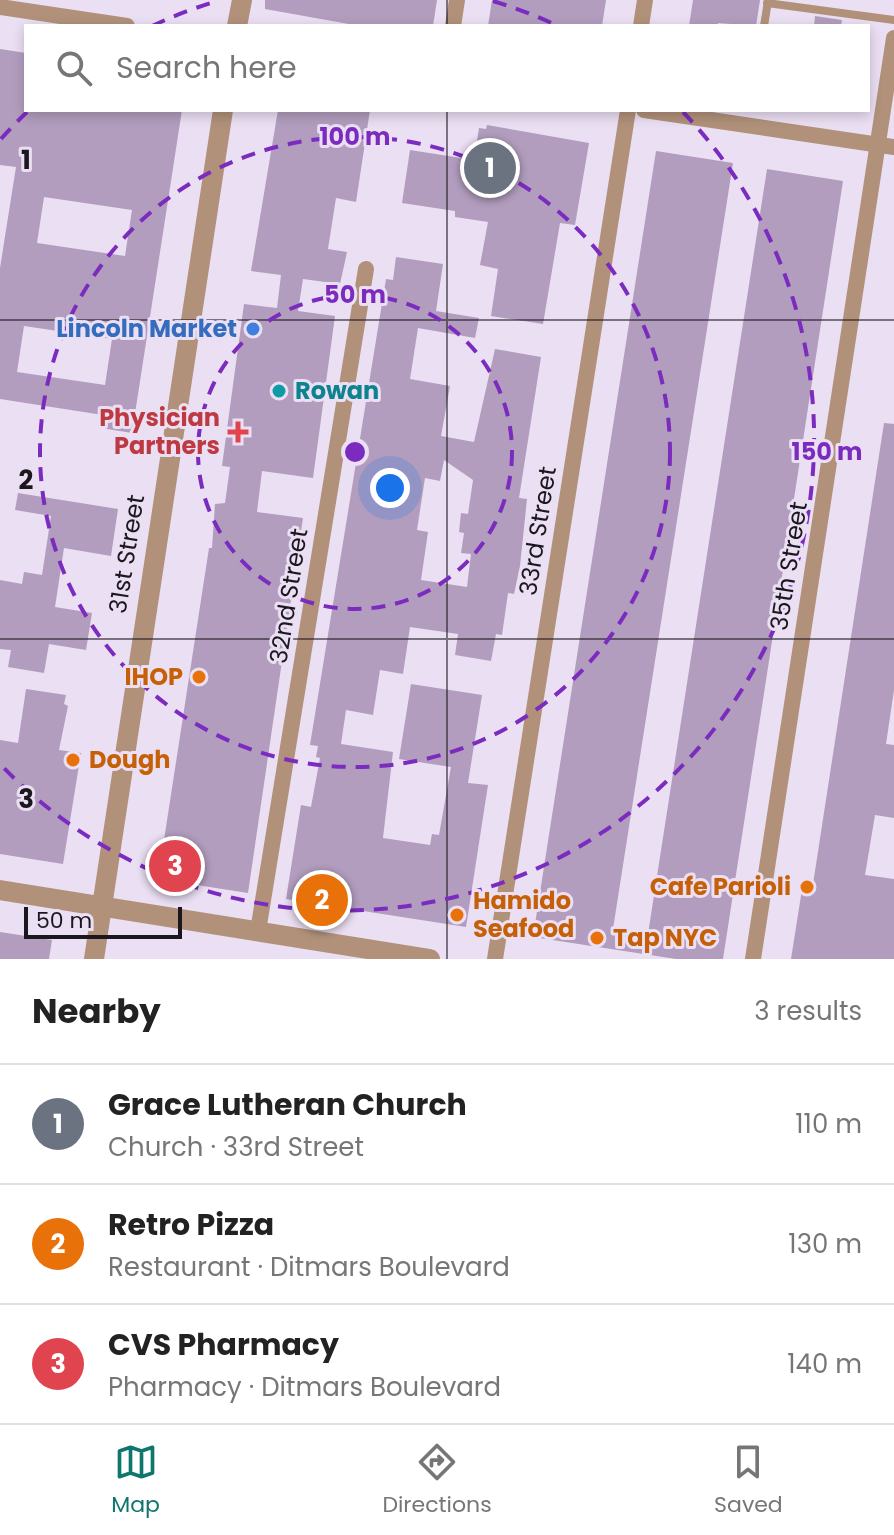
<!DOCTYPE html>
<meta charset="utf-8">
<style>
:root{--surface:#fff;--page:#f6f6f6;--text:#222;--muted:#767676;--line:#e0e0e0;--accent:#0f766e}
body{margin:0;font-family:Poppins,sans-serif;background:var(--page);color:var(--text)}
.scale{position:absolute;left:24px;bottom:20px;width:158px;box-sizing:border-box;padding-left:8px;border:4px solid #1b171e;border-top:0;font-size:22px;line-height:28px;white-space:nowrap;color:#1b171e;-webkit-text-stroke:6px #ebdff3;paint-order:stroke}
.you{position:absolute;left:390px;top:488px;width:28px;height:28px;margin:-20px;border:6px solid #fff;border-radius:50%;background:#1a73e8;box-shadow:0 0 0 12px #1a73e833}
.badge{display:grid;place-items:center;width:52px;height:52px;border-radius:50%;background:var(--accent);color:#fff;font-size:26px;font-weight:700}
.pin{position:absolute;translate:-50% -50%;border:4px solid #fff;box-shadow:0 2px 8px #0006}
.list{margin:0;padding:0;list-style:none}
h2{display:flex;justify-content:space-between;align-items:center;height:104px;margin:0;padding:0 32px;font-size:34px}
h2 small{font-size:26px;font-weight:400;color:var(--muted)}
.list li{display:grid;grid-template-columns:52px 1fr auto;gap:24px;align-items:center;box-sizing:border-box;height:120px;padding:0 32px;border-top:2px solid var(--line)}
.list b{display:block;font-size:30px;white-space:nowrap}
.list p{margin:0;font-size:26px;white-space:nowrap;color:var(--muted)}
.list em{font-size:26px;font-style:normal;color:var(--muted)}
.icon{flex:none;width:44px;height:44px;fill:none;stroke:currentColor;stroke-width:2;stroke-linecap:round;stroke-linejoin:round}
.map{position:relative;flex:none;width:894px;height:959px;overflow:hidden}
.search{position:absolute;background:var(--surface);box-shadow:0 4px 12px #0003;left:24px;right:24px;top:24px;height:88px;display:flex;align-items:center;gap:20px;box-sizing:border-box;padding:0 28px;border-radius:0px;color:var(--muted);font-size:30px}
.sheet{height:464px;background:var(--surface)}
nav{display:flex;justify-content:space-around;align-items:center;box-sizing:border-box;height:112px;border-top:2px solid var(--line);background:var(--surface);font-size:22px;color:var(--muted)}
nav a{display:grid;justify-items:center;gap:4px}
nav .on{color:var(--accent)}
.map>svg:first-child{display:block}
.building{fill:#b29dbe;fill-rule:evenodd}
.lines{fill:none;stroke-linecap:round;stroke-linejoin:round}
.service{stroke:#b1917a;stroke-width:8}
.minor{stroke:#b1917a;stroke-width:16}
.tertiary{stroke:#b1917a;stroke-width:20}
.grid{fill:none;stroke:#1b171e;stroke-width:2;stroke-opacity:0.55}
.ring{fill:none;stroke:#7b2cbf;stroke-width:4;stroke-dasharray:14 10}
.shop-dot{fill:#3f7fe0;stroke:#ebdff3;stroke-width:3}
.culture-dot{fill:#0f9aa8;stroke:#ebdff3;stroke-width:3}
.health-dot{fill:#e0444e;stroke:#ebdff3;stroke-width:3}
.food-dot{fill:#e8710a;stroke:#ebdff3;stroke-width:3}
.labels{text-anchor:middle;stroke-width:6;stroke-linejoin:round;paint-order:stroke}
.shop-label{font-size:24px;font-weight:bold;fill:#366cbe;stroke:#ebdff3;text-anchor:end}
.culture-label{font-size:24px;font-weight:bold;fill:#0d838f;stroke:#ebdff3;text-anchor:start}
.health-label{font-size:24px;font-weight:bold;fill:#be3a42;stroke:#ebdff3;text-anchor:end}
.street-label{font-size:24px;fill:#1b171e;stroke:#ebdff3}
.food-label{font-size:24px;font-weight:bold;fill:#c56008;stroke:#ebdff3;text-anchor:start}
.grid-label{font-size:26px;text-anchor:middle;font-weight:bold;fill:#1b171e;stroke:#ebdff3;stroke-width:6;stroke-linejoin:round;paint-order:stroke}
.centre{fill:#7b2cbf;stroke:#ebdff3;stroke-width:4}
.ring-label{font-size:24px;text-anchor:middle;font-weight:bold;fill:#7b2cbf;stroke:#ebdff3;stroke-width:6;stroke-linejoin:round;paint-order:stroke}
</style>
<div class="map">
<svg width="894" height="959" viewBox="0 0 894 959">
<rect width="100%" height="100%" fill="#ebdff3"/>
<g class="building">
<polygon points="265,0 437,0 433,26 360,26 265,9"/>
<polygon points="492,0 606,0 602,26 488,26"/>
<polygon points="693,0 760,0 756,26 718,23 718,26 689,26"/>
<polygon points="815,16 842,20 841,26 814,26"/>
<path d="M0 49 26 53V110H182L132 433 101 428 103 415 0 399V268L16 167 0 165ZM44 197 132 210 125 256 37 243ZM24 326 112 339 105 385 17 372Z"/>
<polygon points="278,110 370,110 356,202 336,198 328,249 347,252 340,284 303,279 298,311 335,316 313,478 262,471 257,512 303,518 248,893 158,879 209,548 212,548 215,504 225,503 230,467 222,466 244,304 277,308 281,275 251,271"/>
<polygon points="487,125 589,143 575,225 560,223 543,324 491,316 498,269 480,265 488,222 455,217 455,211 402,203 410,150 474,160 479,128 486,129"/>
<polygon points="656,151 733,163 613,929 648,934 767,169 843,181 723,959 676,959 533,937"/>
<path d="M396 257 443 264 436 311 479 318 475 338 418 328 410 379 450 386 441 436 474 442 495 349 541 357 519 498 527 499 520 566 514 594 508 593 502 635 496 634 491 661 455 655 458 634 410 627 403 674 380 670 373 715 346 710 341 744 393 752 383 838 430 845 432 834 439 835 451 767 399 759 411 684 482 695 468 783 488 785 466 927 286 899 301 805 311 807 320 758 316 757 318 746 310 745 386 279 393 280ZM444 460 473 480 468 514 461 513 459 532 464 533 461 553 471 554 467 587 421 580 428 532 417 530 425 478 440 481Z"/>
<polygon points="884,423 894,424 894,690 886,744 894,745 894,818 875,815 865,875 894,879 894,959 791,959 803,883 813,884"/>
<polygon points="18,493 118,509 111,556 64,548 55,607 92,613 86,650 49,644 44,673 8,667 11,650 0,649 0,580 22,584 24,572 42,575 51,516 15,510"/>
<polygon points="26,689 66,695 64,704 68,706 59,750 81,753 63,864 0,854 0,740 18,743"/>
<polygon points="0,932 52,940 49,959 0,959"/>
</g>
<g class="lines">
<g class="service">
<polyline points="767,3 894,20"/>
<polyline points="764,26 768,1"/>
</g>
<g class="minor">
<polyline points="0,7 127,26"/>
<polyline points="453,26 457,0"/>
<polyline points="641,26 645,0"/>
<polyline points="644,110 894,147"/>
<polyline points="258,931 366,269"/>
<polyline points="495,959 628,110"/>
<polyline points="753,959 894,38"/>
</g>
<g class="tertiary">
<polyline points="237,26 242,0"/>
<polyline points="0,890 430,959"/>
<polyline points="94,959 223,110"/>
</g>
</g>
<path class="grid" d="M447 0V26M447 110V959M0 320H894M0 639H894"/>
<g class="ring">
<circle cx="355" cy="452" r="157"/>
<circle cx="355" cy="452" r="315"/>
<path d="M1 139A472 472 0 0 1 27 112M152 26A472 472 0 0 1 217 1M493 1A472 472 0 0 1 558 26M683 112A472 472 0 1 1 1 765"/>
</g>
<circle class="shop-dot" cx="253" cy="329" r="8"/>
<circle class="culture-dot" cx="279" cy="391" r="8"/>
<path class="health-dot" d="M234 420h8v8h8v8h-8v8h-8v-8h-8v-8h8z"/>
<g class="food-dot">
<circle cx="199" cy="677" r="8"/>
<circle cx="73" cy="760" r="8"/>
<circle cx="807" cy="887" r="8"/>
<circle cx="457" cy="915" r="8"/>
<circle cx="597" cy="938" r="8"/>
</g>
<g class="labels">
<g class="shop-label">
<text x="237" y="337">Lincoln Market</text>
</g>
<g class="culture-label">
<text x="295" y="399">Rowan</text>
</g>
<g class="health-label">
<text x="220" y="426">Physician<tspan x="220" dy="28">Partners</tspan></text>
</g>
<g class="street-label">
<text transform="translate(538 531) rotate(-81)" y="8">33rd Street</text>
<text transform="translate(127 554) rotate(-81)" y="8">31st Street</text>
<text transform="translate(789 566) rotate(-81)" y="8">35th Street</text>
<text transform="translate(289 596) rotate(-81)" y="8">32nd Street</text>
</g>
<g class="food-label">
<text x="183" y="685" text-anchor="end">IHOP</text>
<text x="89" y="768">Dough</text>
<text x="791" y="895" text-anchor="end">Cafe Parioli</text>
<text x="473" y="909">Hamido<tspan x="473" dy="28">Seafood</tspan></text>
<text x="613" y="946">Tap NYC</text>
</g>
</g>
<g class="grid-label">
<text x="26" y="169">1</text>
<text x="26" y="489">2</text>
<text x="26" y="808">3</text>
</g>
<circle cx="355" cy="452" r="12" class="centre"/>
<g class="ring-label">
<text x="355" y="145">100 m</text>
<text x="355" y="303">50 m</text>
<text x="827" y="460">150 m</text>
</g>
</svg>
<div class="scale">50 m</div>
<div class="you"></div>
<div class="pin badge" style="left:490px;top:168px;background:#6b7280">1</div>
<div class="pin badge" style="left:322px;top:900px;background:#e8710a">2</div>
<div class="pin badge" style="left:175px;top:866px;background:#e0444e">3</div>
<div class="search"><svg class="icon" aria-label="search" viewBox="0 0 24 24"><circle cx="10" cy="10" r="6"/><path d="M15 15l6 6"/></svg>Search here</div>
</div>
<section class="sheet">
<h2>Nearby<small>3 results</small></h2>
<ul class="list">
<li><span class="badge" style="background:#6b7280">1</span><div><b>Grace Lutheran Church</b><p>Church · 33rd Street</p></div><em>110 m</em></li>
<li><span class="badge" style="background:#e8710a">2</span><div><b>Retro Pizza</b><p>Restaurant · Ditmars Boulevard</p></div><em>130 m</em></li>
<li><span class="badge" style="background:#e0444e">3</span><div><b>CVS Pharmacy</b><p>Pharmacy · Ditmars Boulevard</p></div><em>140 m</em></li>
</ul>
</section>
<nav>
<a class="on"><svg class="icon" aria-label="map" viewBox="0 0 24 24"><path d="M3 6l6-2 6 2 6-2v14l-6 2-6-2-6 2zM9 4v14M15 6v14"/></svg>Map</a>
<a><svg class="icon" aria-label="directions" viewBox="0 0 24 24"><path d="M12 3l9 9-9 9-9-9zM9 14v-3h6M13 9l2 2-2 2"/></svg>Directions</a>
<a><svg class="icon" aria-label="saved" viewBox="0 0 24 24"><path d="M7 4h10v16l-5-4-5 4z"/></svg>Saved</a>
</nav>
